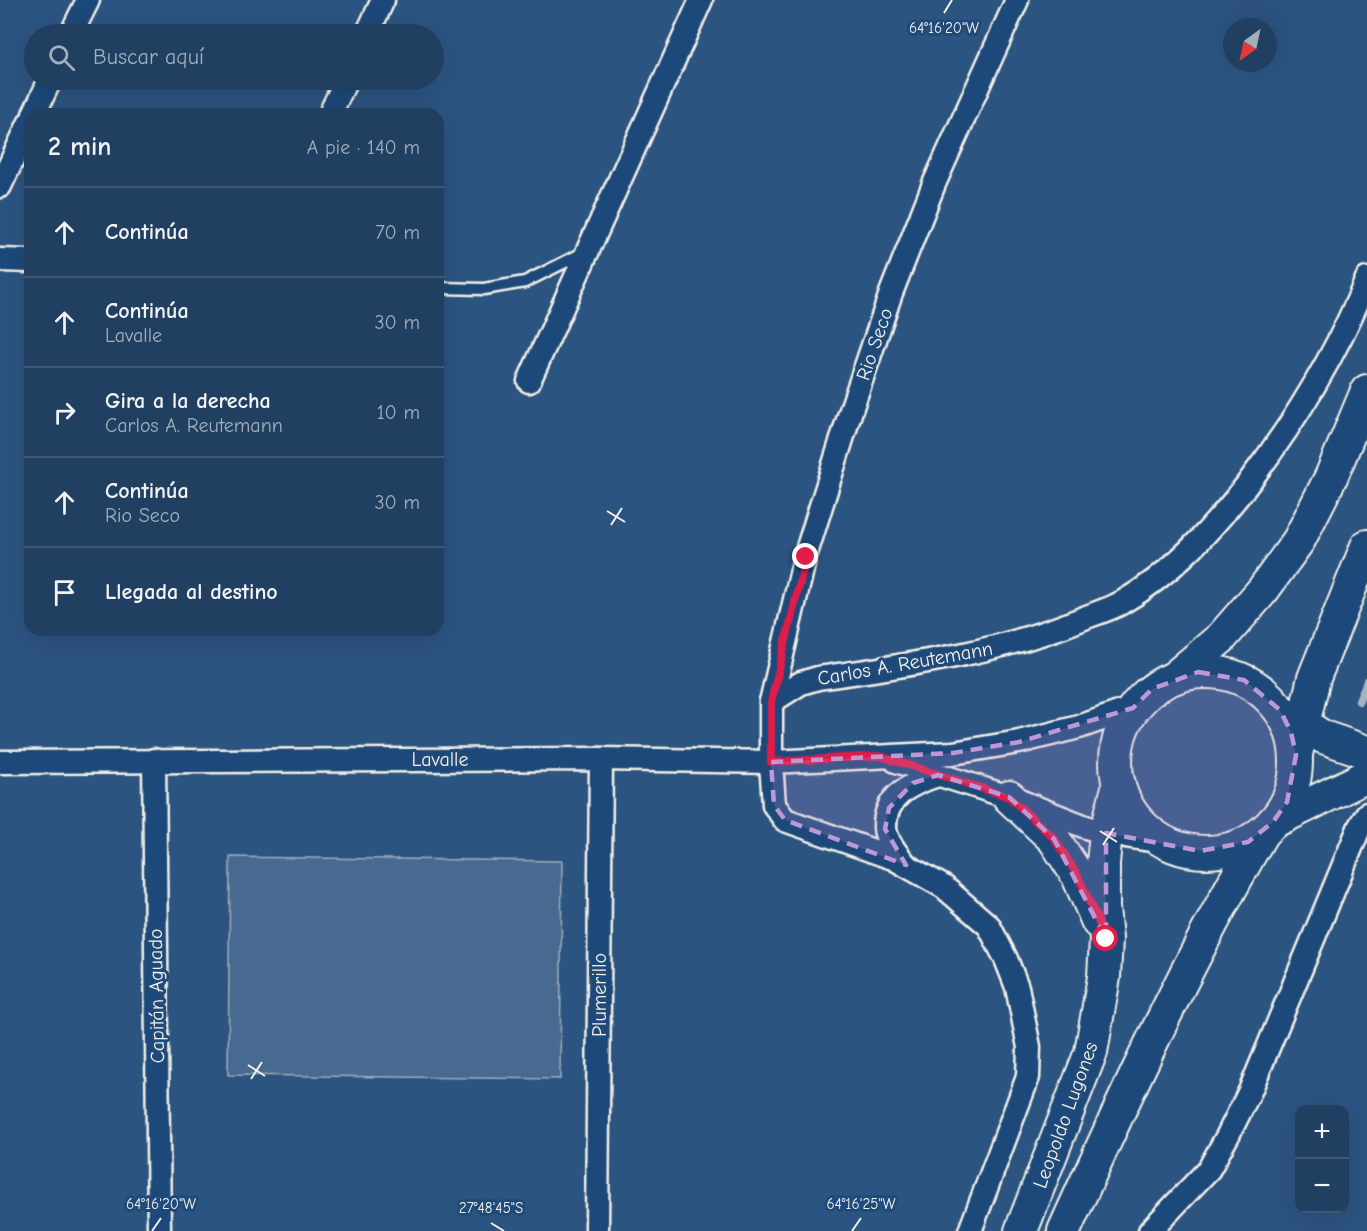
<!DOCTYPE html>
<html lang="es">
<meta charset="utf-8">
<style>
:root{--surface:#213f61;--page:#294667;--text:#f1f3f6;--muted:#a2afbd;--line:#3e5876}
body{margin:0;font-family:"Comic Neue",sans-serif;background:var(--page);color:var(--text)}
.controls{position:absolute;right:18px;bottom:18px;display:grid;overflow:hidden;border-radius:12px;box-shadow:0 6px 24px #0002}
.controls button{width:54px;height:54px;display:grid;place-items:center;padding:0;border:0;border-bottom:2px solid var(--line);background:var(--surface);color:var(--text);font:30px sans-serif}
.compass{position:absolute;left:1223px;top:18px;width:54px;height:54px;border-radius:50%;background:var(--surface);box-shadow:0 6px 24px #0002;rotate:213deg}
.stop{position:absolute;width:18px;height:18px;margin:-14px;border:4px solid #e11d48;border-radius:50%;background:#fff}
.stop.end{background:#e11d48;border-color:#fff;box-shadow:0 2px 6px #0008}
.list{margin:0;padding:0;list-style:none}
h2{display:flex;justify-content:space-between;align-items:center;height:78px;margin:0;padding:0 24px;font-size:26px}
h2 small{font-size:20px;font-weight:400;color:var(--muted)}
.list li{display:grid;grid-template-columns:39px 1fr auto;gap:18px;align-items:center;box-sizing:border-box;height:90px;padding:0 24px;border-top:2px solid var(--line)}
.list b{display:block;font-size:22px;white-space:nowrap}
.list p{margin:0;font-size:20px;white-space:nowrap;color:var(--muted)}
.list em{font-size:20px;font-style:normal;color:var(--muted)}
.icon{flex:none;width:33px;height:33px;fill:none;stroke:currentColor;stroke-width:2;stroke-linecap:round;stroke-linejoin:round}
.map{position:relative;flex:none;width:1367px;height:1231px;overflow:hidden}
.search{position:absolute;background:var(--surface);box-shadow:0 6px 24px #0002;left:24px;top:24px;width:420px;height:66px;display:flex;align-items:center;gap:15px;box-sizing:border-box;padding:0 21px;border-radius:33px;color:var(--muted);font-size:22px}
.panel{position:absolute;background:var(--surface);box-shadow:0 6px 24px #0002;left:24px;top:108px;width:420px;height:528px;border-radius:18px}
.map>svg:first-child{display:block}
.green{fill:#496b90;stroke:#9eaebc;stroke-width:1.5}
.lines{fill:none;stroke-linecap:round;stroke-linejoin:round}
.stream{stroke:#a7b4c0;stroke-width:8}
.lane-casing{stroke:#f4f1e8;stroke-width:15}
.street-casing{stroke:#f4f1e8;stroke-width:27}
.secondary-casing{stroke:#f4f1e8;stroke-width:36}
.lane{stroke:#1f4a7a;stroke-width:10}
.street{stroke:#1f4a7a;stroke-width:22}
.secondary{stroke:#1f4a7a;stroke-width:32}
.route{stroke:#e11d48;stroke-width:8}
.marked{fill:#be98d6;fill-opacity:0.2;stroke:#be98d6;stroke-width:4.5;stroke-dasharray:12 8;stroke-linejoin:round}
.ticks{fill:none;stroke:#f4f1e8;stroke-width:2}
.labels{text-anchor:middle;stroke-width:6;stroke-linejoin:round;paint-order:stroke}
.street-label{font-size:20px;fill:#f4f1e8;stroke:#1f4a7a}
.ticks-label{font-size:15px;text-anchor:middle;fill:#f4f1e8;stroke:#1f4a7a;stroke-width:6;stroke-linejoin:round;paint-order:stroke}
</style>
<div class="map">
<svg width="1367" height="1231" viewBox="0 0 1367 1231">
<rect width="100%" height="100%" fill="#2c5481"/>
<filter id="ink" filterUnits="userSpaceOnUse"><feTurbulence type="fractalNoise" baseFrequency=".0167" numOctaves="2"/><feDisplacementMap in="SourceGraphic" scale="12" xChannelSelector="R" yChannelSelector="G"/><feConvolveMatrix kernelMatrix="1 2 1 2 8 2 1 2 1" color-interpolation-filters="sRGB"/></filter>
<g filter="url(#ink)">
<polygon class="green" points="230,857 562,861 560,1079 228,1075"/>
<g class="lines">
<polyline class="stream" points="1359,701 1367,681"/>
<defs>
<polyline id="lane" points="438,288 484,289 525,282 583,253"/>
<g id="street">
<polyline points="71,34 88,0"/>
<polyline points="367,34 383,0"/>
<polyline points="34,114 50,80"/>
<polyline points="330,114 346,80"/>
<polyline points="0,186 30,122"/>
<polyline points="0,260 30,261"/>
<polyline points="529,381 701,0"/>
<polyline points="771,702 805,557 852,407 891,293 934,184 1017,0"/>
<polyline points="154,760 159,1231"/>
<polyline points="896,761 1009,797 1086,827 1106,833 1169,843"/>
<polyline points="0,762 601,759 771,762 953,753 1019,742 1079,727 1133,708"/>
<path d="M906 865C898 855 886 842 885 828 884 795 913 783 938 775"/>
<polyline points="597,1231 601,759"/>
<path d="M970 1231 1028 1077 1029 1047 1017 987 1006 959 989 926 944 887 893 858 785 820 774 805 771 762V702L801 683 818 678C907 665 995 654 1079 620 1093 614 1108 610 1121 603 1172 574 1210 531 1246 486 1295 422 1337 353 1367 279"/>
<polyline points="1150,1231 1209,1169 1228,1135 1250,1091 1360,826 1367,814"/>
</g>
<g id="secondary">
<circle cx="1206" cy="762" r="90"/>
<polyline points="1175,677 1221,638 1263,590 1299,540 1331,477 1367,391"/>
<polyline points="1287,714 1323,737 1367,752"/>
<polyline points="1296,754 1314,678 1367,546"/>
<polyline points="1009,797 1054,839 1078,876 1098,922"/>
<polyline points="1273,822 1367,776"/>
<polyline points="1021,1231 1091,1052 1104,977 1106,939 1103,907 1103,863 1106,833 1119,784"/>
<path d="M1064 1231C1125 1096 1187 962 1262 833"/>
</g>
</defs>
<use href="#lane" class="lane-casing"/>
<use href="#street" class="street-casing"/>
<use href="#secondary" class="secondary-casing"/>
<use href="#lane" class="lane"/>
<use href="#street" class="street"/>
<use href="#secondary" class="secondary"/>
</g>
</g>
<g class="lines" filter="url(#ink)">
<polyline class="route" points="806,557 771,702 771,762 880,756 1009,797 1054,838 1078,876 1106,939"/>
</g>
<path class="marked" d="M1198 672 1244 680 1280 710 1291 732 1296 755 1287 802 1273 822 1248 842 1200 851 1106 833V939L1054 839 1009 797 938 775 913 783 889 808 885 829 906 865 785 820 774 805 771 762 953 753 1019 742 1133 708 1152 689Z"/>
<path class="ticks" d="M944 13 952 0M607 511 625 522M611 525 622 508M1100 831 1117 842M1103 845 1114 828M248 1065 265 1076M251 1079 262 1062M491 1223 504 1231M152 1231 161 1218M852 1231 861 1218"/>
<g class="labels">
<g class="street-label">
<text transform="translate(874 344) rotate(-71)" y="7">Rio Seco</text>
<text transform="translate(905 663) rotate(-10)" y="7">Carlos A. Reutemann</text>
<text x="440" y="766">Lavalle</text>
<text transform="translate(599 995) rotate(-90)" y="7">Plumerillo</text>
<text transform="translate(156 996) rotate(-91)" y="7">Capitán Aguado</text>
<text transform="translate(1065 1115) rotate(-70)" y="7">Leopoldo Lugones</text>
</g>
</g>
<g class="ticks-label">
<text x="944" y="33">64°16'20"W</text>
<text x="161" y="1209">64°16'20"W</text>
<text x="861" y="1209">64°16'25"W</text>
<text x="491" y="1213">27°48'45"S</text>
</g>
</svg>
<div class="controls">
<button>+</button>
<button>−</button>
</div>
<svg class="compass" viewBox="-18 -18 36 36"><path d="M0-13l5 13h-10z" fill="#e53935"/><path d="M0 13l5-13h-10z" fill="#a2afbd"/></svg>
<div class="stop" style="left:1106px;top:939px"></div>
<div class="stop end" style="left:806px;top:557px"></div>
<div class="search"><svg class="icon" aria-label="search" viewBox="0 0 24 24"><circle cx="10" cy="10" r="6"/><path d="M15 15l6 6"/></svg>Buscar aquí</div>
<section class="panel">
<h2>2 min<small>A pie · 140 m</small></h2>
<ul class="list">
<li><svg class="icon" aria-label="ahead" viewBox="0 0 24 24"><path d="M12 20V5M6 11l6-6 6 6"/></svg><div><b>Continúa</b></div><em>70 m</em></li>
<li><svg class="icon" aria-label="ahead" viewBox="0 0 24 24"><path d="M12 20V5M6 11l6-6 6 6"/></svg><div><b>Continúa</b><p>Lavalle</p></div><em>30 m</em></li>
<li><svg class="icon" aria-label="right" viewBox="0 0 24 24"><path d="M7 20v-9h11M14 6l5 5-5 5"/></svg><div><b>Gira a la derecha</b><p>Carlos A. Reutemann</p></div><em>10 m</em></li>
<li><svg class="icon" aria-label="ahead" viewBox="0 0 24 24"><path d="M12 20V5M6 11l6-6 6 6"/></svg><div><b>Continúa</b><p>Rio Seco</p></div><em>30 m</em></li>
<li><svg class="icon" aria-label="arrive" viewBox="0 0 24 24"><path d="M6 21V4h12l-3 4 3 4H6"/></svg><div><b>Llegada al destino</b></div></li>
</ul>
</section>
</div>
